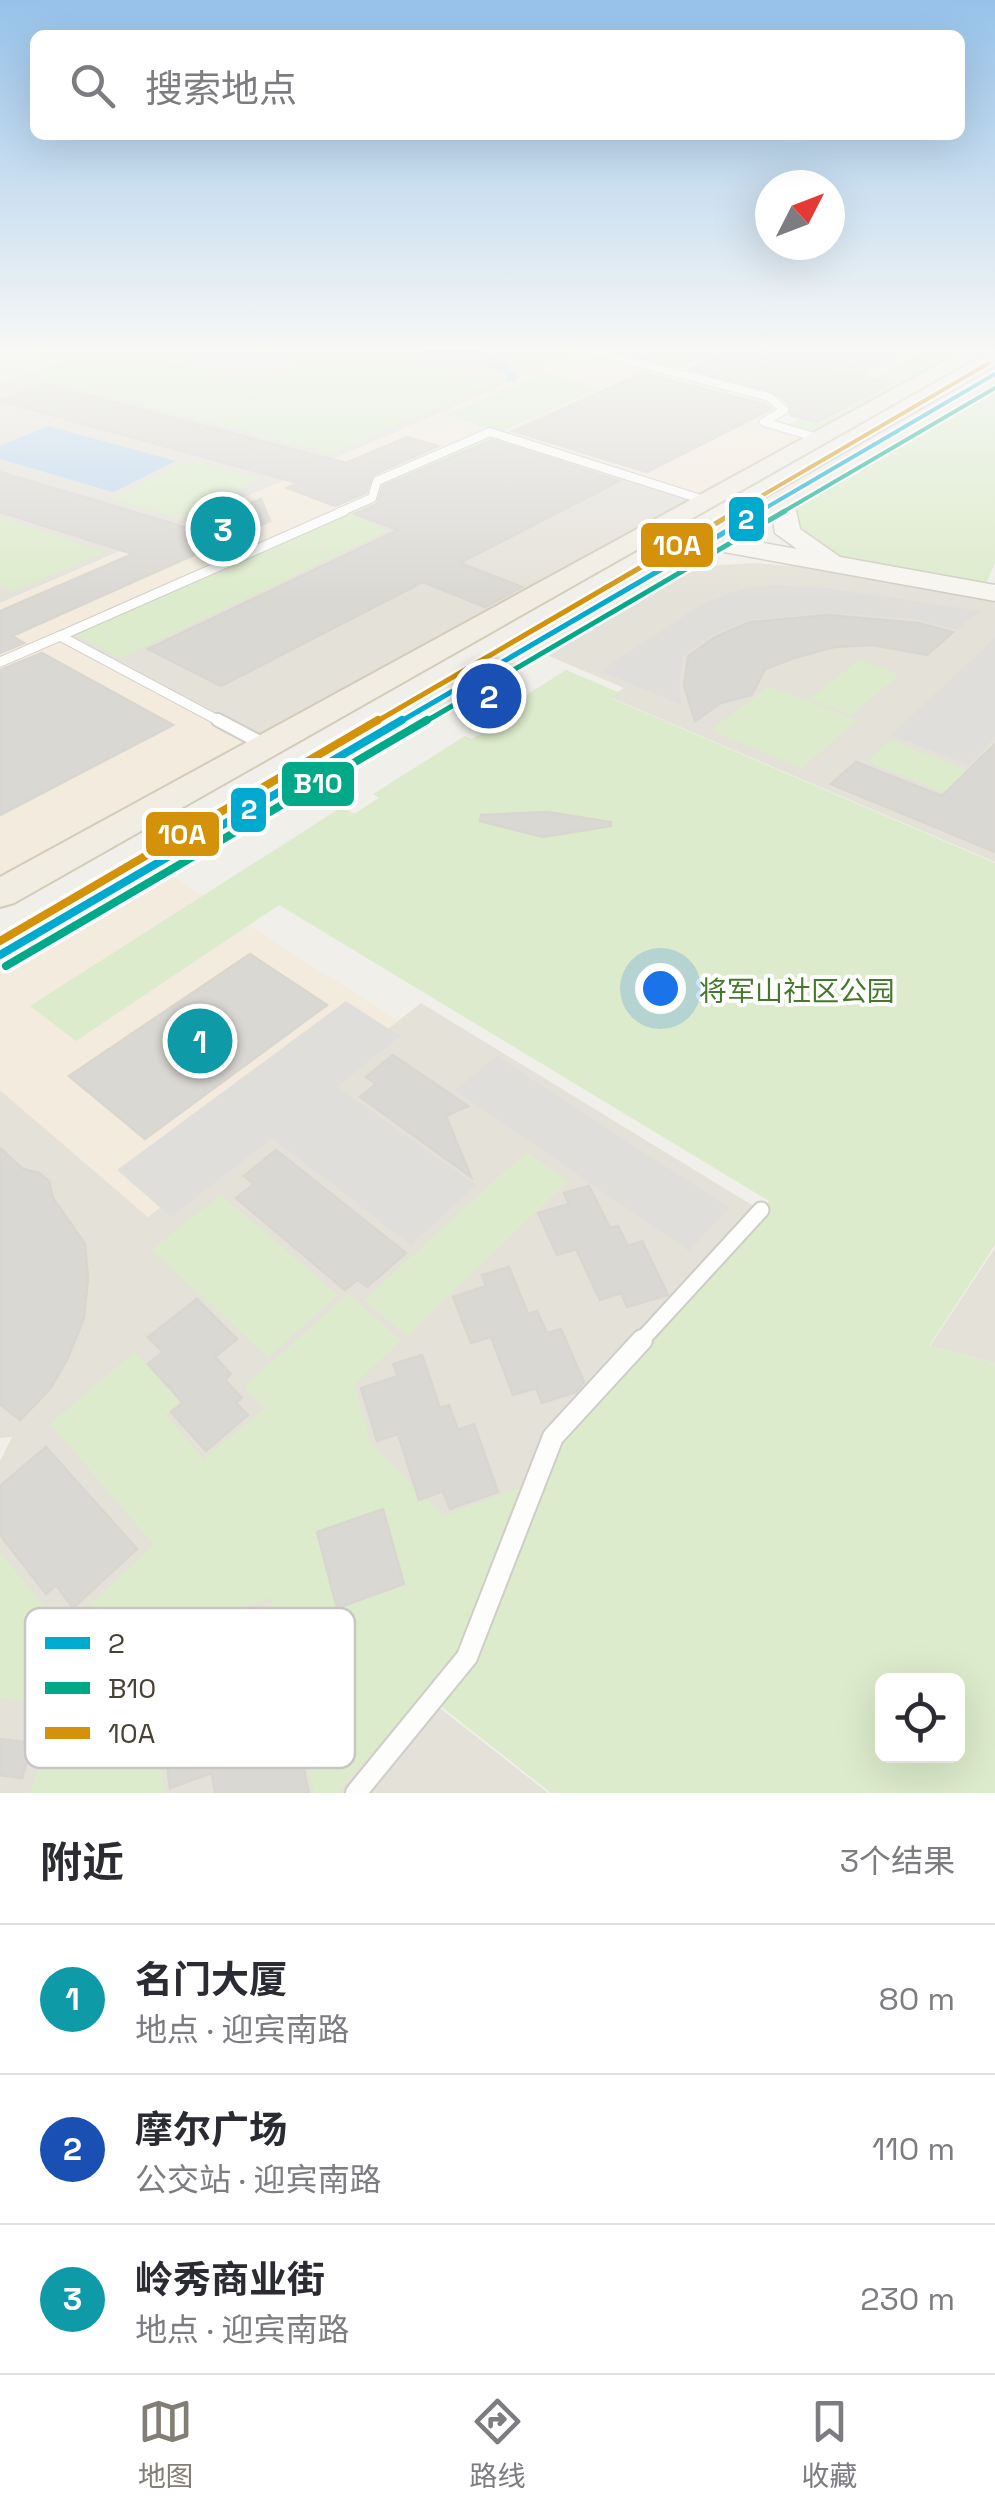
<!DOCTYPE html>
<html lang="zh">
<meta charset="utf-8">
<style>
:root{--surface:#fff;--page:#f7f7f7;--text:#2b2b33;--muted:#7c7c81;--line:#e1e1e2;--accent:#827e75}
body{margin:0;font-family:"Space Grotesk","Noto Sans SC",sans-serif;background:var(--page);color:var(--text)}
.controls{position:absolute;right:30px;bottom:30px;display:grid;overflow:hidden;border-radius:15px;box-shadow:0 10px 40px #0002}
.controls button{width:90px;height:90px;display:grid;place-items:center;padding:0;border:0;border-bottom:2px solid var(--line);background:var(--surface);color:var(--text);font:50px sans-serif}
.compass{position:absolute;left:755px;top:170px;width:90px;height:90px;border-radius:50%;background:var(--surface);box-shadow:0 10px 40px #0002;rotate:48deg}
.you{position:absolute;left:660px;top:988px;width:35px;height:35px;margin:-25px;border:8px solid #fff;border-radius:50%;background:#1a73e8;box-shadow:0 0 0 15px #1a73e833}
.badge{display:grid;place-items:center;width:65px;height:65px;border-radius:50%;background:var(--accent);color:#fff;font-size:32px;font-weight:700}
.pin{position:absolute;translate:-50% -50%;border:5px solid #fff;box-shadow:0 2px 10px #0006}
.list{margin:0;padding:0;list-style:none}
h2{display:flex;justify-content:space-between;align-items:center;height:130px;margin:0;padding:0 40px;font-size:42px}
h2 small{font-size:32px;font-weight:400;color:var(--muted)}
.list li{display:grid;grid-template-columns:65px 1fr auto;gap:30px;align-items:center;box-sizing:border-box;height:150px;padding:0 40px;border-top:2px solid var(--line)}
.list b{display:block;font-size:38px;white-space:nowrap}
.list p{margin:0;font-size:32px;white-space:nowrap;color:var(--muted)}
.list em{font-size:32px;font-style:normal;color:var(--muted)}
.icon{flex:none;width:55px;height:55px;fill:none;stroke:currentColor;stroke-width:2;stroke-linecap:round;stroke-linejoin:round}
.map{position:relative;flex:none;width:995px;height:1793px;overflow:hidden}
.search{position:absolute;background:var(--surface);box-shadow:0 10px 40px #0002;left:30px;right:30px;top:30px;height:110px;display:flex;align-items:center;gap:25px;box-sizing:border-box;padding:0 35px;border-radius:15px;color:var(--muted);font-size:38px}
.sheet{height:580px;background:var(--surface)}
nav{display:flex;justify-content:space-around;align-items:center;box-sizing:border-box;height:140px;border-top:2px solid var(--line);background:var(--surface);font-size:28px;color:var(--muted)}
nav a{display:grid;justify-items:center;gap:5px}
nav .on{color:var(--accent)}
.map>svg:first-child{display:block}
.residential{fill:#e4e1d8}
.commercial{fill:#f3ebdd}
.education{fill:#ebe7da}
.green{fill:#dcebcb;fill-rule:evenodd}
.parking{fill:#e0deda}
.water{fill:#bcd7ee}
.building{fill:#dad8d3;stroke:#d9d6d0;stroke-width:2.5}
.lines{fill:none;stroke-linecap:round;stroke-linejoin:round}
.lane-far4-casing{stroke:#cecdc8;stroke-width:10}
.lane-far3-casing{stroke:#cecdc8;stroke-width:11}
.lane-far2-casing{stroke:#cecdc8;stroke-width:16}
.lane-far1-casing{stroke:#cecdc8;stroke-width:19}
.lane-casing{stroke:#cecdc8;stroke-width:24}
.secondary-casing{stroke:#d0ccc1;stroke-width:3}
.primary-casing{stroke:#d2ccb8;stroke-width:4}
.lane-far4{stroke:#fdfdfc;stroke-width:8}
.lane-far3{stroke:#fdfdfc;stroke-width:9}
.lane-far2{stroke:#fdfdfc;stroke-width:12}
.lane-far1{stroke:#fdfdfc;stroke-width:15}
.lane{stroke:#fdfdfc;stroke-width:20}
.secondary{fill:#f7f5ef;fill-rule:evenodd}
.primary{fill:#f1ede3;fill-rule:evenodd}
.bus-1-far2-casing{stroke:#fff;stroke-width:8}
.bus-1-far1-casing{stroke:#fff;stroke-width:10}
.bus-1-casing{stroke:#fff;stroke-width:15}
.bus-2-far2-casing{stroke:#fff;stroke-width:8}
.bus-2-far1-casing{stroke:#fff;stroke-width:10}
.bus-2-casing{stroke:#fff;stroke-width:15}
.bus-3-far2-casing{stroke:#fff;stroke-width:8}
.bus-3-far1-casing{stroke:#fff;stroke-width:10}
.bus-3-casing{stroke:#fff;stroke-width:15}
.bus-1-far2{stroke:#00a9ce;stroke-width:4}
.bus-1-far1{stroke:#00a9ce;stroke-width:5}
.bus-1{stroke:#00a9ce;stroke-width:8}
.bus-2-far2{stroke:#0a8;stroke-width:4}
.bus-2-far1{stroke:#0a8;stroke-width:5}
.bus-2{stroke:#0a8;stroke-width:8}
.bus-3-far2{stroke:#d4920b;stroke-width:4}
.bus-3-far1{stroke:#d4920b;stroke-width:5}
.bus-3{stroke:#d4920b;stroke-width:8}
.labels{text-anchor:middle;stroke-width:8;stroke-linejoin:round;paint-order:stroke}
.park-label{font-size:28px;fill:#44782a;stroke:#fff}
.key{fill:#fff;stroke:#c8c6c3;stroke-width:2.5}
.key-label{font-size:28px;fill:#474136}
.line-badge{stroke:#fff;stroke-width:4}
.badge-label{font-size:28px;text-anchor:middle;font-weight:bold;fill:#fff}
</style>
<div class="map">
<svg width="995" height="1793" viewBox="0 0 995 1793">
<rect width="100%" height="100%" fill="#f0efea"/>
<g class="residential">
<polygon points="16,350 585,350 0,603 0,384 59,361"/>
<polygon points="490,433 706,501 266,744 63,636 379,482"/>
<polygon points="753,563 878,572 995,595 995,862 610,697 624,688 530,648 666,569"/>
<polygon points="421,1003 760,1210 467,1656 431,1701 548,1793 0,1793 0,1461 12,1437 0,1438 0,1090 148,1217"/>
<polygon points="995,1248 995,1363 930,1346"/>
</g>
<g class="commercial">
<polygon points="586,350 769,398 784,410 764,421 820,439 707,501 488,431 374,481 369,498 0,659 0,604"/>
<polygon points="60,637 262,745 0,891 0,663"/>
<polygon points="155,865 398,1021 148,1217 0,1090 0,956"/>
</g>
<polygon class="education" points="0,350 11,350 60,361 0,384"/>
<g class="green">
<polygon points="35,350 113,350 261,382 307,361 259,350 407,350 394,357 498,381 331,454 31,376 72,359"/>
<polygon points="478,350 576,350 534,368"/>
<polygon points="600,350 722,350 678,369"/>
<polygon points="926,350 970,350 819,435 788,425"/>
<polygon points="541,373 602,388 500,432 447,415"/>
<polygon points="995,375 995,563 983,591 823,555 789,533 784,501"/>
<polygon points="490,436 519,445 359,518 387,531 121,658 74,634 380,498 386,482"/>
<polygon points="191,459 260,478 183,519 111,499"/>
<polygon points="0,517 105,552 14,591 0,586"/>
<polygon points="859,660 900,675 851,715 809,699"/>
<path d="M566 670 618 692 611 698 995 863V1245L929 1346 995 1363V1793H551L433 1700 469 1657 554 1437 769 1201 279 905 76 1041 30 1006 342 807 354 814 379 798 373 794 465 736 472 739 494 725 487 720ZM882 1680H958V1756H882Z"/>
<polygon points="769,686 857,720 802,768 711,730"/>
<polygon points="890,740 995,781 995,813 867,761"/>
<polygon points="526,1152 568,1181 407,1336 364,1300"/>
<polygon points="221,1195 338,1295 268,1357 151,1250"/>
<polygon points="348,1294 401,1340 354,1385 371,1444 444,1516 522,1487 458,1651 338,1793 314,1793 270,1598 156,1637 150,1712 165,1793 30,1793 58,1707 0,1698 0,1553 64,1630 154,1545 50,1424 134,1352 180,1402 165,1415 204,1459 265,1408 244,1387"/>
</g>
<g class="parking">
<polygon points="876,350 903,355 808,405 682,371 700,363 799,389"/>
<polygon points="779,585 827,588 980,611 957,630 915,619 829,613 747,620 711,636 683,656 679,687 682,705 601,671 702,604 748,587"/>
<polygon points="995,638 995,737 969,765 891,735"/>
<polygon points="346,1001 400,1036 337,1087 476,1185 411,1245 272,1138 171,1217 117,1170"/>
<polygon points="497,1056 729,1208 689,1251 455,1090"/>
</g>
<g class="water">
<polygon points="418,350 477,350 512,363 507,366 517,377 514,383 505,381 507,376 482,363 427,362 421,360 428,357"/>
<polygon points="48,426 176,461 113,492 0,459 0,446"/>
</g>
<g class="building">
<polygon points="732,350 871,350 832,369 891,383 817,422 790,415 790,405 772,390 690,369"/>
<polygon points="643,373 765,404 771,409 647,472 513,431"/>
<polygon points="45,384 346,463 407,437 438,446 373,475 366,493 335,506 287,488 298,483 0,401"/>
<polygon points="492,440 619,481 460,563 522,587 485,607 423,582 221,686 148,649 398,530 355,514 377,504 383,486"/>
<polygon points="0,472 191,529 261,499 270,521 12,636 24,643 0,653 0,611 133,554 0,512"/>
<polygon points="828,615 918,623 953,632 927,655 873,645 834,647 794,658 765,669 752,695 721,703 695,721 684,686 688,656 715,637 750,622"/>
<polygon points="42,653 173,725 0,815 0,670"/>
<polygon points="995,744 995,852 831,784 856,762 942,796"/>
<polygon points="547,812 611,822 611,826 543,837 480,821 481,815"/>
<polygon points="250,954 327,1005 145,1139 69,1076"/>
<polygon points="393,1055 468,1106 446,1116 471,1177 360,1097 376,1084 366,1077"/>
<polygon points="0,1148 23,1169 39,1173 49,1181 53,1198 85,1244 88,1277 84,1318 68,1358 50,1389 20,1420 0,1404"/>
<polygon points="276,1150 406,1253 367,1287 358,1280 345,1290 236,1198 254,1184 244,1176"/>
<polygon points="589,1186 610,1228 618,1226 628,1246 642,1241 668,1295 627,1307 621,1293 600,1300 576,1249 557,1255 538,1213 569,1204 564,1193"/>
<polygon points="509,1267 528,1314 537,1311 547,1333 561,1329 584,1382 576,1392 542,1403 536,1388 513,1395 491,1337 471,1343 453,1297 486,1286 482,1275"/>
<polygon points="197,1299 237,1339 215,1357 231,1374 225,1380 242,1398 236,1403 248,1415 206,1451 171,1412 183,1403 148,1364 163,1352 148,1337"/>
<polygon points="422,1355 440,1408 449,1405 458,1430 474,1424 498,1492 450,1509 443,1491 419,1500 398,1434 377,1441 361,1388 398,1376 393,1364"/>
<polygon points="46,1447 137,1549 73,1608 56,1585 46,1594 0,1535 0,1486"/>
<polygon points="383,1509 404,1584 337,1608 317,1532"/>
<polygon points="241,1616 247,1649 274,1640 281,1676 256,1685 264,1737 295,1727 309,1793 215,1793 212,1773 170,1788 160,1712 173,1708 165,1654 207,1640 205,1628"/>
<polygon points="0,1739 33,1743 22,1778 0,1775"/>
</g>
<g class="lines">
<defs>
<g id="lane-far4">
<polyline points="588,350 769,397 784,410 764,422 821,439"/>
<polyline points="338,513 372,498 377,481 490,432 707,501"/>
</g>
<g id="lane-far3">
<polyline points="0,662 60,636"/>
<polyline points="223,723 60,636 344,511"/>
</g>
<polyline id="lane-far2" points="218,720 267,746"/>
<polyline id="lane-far1" points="639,1343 761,1210"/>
<polyline id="lane" points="356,1793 467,1657 553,1437 642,1340"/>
<polygon id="secondary" points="782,494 794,501 800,529 840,557 995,585 995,601 652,539 639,531 652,523 797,549 775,533 770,501"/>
<g id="primary">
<polygon points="965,350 989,350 14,903 0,907 0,877"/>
<polygon points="995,368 995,383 15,965 0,969 0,936"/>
</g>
</defs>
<use href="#lane-far4" class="lane-far4-casing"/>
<use href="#lane-far3" class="lane-far3-casing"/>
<use href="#lane-far2" class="lane-far2-casing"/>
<use href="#lane-far1" class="lane-far1-casing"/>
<use href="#lane" class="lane-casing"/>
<use href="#secondary" class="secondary-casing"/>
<use href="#primary" class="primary-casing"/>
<use href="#lane-far4" class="lane-far4"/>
<use href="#lane-far3" class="lane-far3"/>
<use href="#lane-far2" class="lane-far2"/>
<use href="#lane-far1" class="lane-far1"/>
<use href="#lane" class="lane"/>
<use href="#secondary" class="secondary"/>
<use href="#primary" class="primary"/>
<defs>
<polyline id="bus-1-far2" points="757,513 995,374"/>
<polyline id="bus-1-far1" points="398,723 761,511"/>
<polyline id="bus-1" points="0,955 402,720"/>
<polyline id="bus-2-far2" points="781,513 995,388"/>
<polyline id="bus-2-far1" points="423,723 785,511"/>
<polyline id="bus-2" points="6,966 427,720"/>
<polyline id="bus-3-far2" points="732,513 989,363"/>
<polyline id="bus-3-far1" points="374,723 737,511"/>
<polyline id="bus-3" points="0,941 378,720"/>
</defs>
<use href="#bus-1-far2" class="bus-1-far2-casing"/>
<use href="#bus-1-far1" class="bus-1-far1-casing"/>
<use href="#bus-1" class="bus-1-casing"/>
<use href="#bus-2-far2" class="bus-2-far2-casing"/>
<use href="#bus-2-far1" class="bus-2-far1-casing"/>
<use href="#bus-2" class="bus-2-casing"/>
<use href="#bus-3-far2" class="bus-3-far2-casing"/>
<use href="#bus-3-far1" class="bus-3-far1-casing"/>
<use href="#bus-3" class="bus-3-casing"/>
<use href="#bus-1-far2" class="bus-1-far2"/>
<use href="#bus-1-far1" class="bus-1-far1"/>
<use href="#bus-1" class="bus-1"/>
<use href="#bus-2-far2" class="bus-2-far2"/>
<use href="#bus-2-far1" class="bus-2-far1"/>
<use href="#bus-2" class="bus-2"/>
<use href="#bus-3-far2" class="bus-3-far2"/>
<use href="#bus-3-far1" class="bus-3-far1"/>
<use href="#bus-3" class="bus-3"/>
</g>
<linearGradient id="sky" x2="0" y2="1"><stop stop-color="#96c2ea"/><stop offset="0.58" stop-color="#f8f8f6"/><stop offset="1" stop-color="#f8f8f6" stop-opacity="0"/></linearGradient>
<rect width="995" height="601" fill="url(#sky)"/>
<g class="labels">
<g class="park-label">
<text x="797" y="1001">将军山社区公园</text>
</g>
</g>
<rect x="25" y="1608" width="330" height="160" rx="15" class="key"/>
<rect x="45" y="1637" width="45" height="12" fill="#00a9ce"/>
<rect x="45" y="1682" width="45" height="12" fill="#0a8"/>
<rect x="45" y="1727" width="45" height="12" fill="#d4920b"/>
<g class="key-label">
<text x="108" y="1653">2</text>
<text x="108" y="1698">B10</text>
<text x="108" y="1743">10A</text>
</g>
<g class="line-badge">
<rect x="727" y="495" width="39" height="48" rx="10" fill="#00a9ce"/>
<rect x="639" y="521" width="76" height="48" rx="10" fill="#d4920b"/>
<rect x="280" y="760" width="76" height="48" rx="10" fill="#0a8"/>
<rect x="229" y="786" width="39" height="48" rx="10" fill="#00a9ce"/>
<rect x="144" y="810" width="77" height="48" rx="10" fill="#d4920b"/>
</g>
<g class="badge-label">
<text x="746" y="529">2</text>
<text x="677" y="555">10A</text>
<text x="318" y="793">B10</text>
<text x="249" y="819">2</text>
<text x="182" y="844">10A</text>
</g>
</svg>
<div class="controls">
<button><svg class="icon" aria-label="locate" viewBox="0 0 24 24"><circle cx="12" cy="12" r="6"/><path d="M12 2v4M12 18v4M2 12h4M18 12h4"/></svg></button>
</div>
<svg class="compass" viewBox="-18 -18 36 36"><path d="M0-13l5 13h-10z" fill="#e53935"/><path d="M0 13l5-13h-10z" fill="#7c7c81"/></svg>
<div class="you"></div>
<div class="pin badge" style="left:200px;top:1041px;background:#0f9aa8">1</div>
<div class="pin badge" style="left:489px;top:696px;background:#1a4fb4">2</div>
<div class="pin badge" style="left:223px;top:529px;background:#0f9aa8">3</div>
<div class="search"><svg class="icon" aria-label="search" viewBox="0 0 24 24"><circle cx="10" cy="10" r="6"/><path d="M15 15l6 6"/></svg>搜索地点</div>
</div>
<section class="sheet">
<h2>附近<small>3个结果</small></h2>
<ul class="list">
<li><span class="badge" style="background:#0f9aa8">1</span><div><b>名门大厦</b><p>地点 · 迎宾南路</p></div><em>80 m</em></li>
<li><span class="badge" style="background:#1a4fb4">2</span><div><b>摩尔广场</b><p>公交站 · 迎宾南路</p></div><em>110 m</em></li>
<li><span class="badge" style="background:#0f9aa8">3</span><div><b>岭秀商业街</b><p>地点 · 迎宾南路</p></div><em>230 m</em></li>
</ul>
</section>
<nav>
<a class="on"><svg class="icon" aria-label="map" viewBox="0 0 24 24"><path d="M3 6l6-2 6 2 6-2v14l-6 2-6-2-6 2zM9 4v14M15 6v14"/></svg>地图</a>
<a><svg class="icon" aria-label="directions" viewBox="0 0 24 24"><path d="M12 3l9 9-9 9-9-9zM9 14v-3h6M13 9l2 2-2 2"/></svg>路线</a>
<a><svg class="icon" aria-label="saved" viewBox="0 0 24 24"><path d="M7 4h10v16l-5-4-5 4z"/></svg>收藏</a>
</nav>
